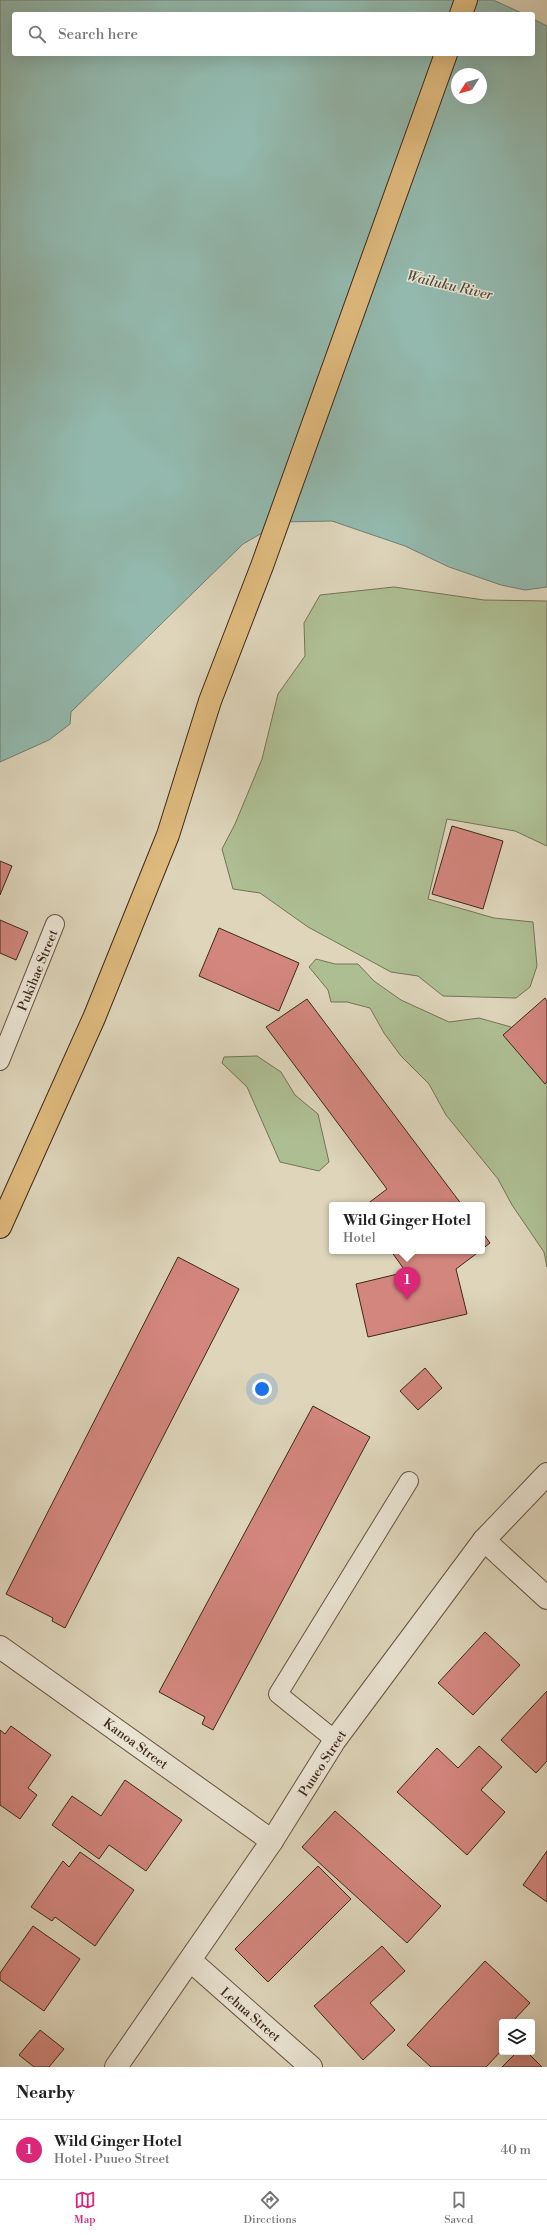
<!DOCTYPE html>
<meta charset="utf-8">
<style>
:root{--surface:#fff;--page:#f6f6f6;--text:#222;--muted:#767676;--line:#e0e0e0;--accent:#db2777}
body{margin:0;font-family:"Libre Bodoni",serif;background:var(--page);color:var(--text)}
.controls{position:absolute;right:12px;bottom:12px;display:grid;overflow:hidden;border-radius:4px;box-shadow:0 4px 16px #0002}
.controls button{width:36px;height:36px;display:grid;place-items:center;padding:0;border:0;border-bottom:1px solid var(--line);background:var(--surface);color:var(--text);font:20px sans-serif}
.compass{position:absolute;left:451px;top:68px;width:36px;height:36px;border-radius:50%;background:var(--surface);box-shadow:0 4px 16px #0002;rotate:233deg}
.you{position:absolute;left:262px;top:1389px;width:14px;height:14px;margin:-10px;border:3px solid #fff;border-radius:50%;background:#1a73e8;box-shadow:0 0 0 6px #1a73e833}
.badge{display:grid;place-items:center;width:26px;height:26px;border-radius:50%;background:var(--accent);color:#fff;font-size:13px;font-weight:700}
.pin{position:absolute;translate:-50% -33px;filter:drop-shadow(0 1px 2px #0008)}
.pin::after{content:'';position:absolute;top:21px;width:14px;height:12px;background:inherit;clip-path:polygon(0 0,100% 0,50% 100%)}
.popup{position:absolute;left:329px;top:1202px;width:156px;height:52px;box-sizing:border-box;display:grid;place-content:center;border-radius:4px;background:var(--surface);filter:drop-shadow(0 1px 3px #0005);font-size:13px;white-space:nowrap;color:var(--muted)}
.popup b{font-size:15px;color:var(--text)}
.popup::after{content:'';position:absolute;left:50%;top:100%;margin-left:-8px;border:8px solid transparent;border-top-color:var(--surface)}
.list{margin:0;padding:0;list-style:none}
h2{display:flex;justify-content:space-between;align-items:center;height:52px;margin:0;padding:0 16px;font-size:17px}
h2 small{font-size:13px;font-weight:400;color:var(--muted)}
.list li{display:grid;grid-template-columns:26px 1fr auto;gap:12px;align-items:center;box-sizing:border-box;height:60px;padding:0 16px;border-top:1px solid var(--line)}
.list b{display:block;font-size:15px;white-space:nowrap}
.list p{margin:0;font-size:13px;white-space:nowrap;color:var(--muted)}
.list em{font-size:13px;font-style:normal;color:var(--muted)}
.icon{flex:none;width:22px;height:22px;fill:none;stroke:currentColor;stroke-width:2;stroke-linecap:round;stroke-linejoin:round}
.map{position:relative;flex:none;width:547px;height:2067px;overflow:hidden}
.search{position:absolute;background:var(--surface);box-shadow:0 4px 16px #0002;left:12px;right:12px;top:12px;height:44px;display:flex;align-items:center;gap:10px;box-sizing:border-box;padding:0 14px;border-radius:4px;color:var(--muted);font-size:15px}
.sheet{height:112px;background:var(--surface)}
nav{display:flex;justify-content:space-around;align-items:center;box-sizing:border-box;height:56px;border-top:1px solid var(--line);background:var(--surface);font-size:11px;color:var(--muted)}
nav a{display:grid;justify-items:center;gap:2px}
nav .on{color:var(--accent)}
.map>svg:first-child{display:block}
.green{fill:#aebe93;stroke:#767356}
.water{fill:#93b9ae;stroke:#717f73;fill-rule:evenodd}
.building{fill:#d3867e;stroke:#3e281a}
.lines{fill:none;stroke-linecap:round;stroke-linejoin:round}
.service-casing{stroke:#665342;stroke-width:20}
.minor-casing{stroke:#665342;stroke-width:24}
.primary-casing{stroke:#3e281a;stroke-width:24}
.service{stroke:#eae4d3;stroke-width:18}
.minor{stroke:#eae4d3;stroke-width:22}
.primary{stroke:#dfba7e;stroke-width:22}
.labels{text-anchor:middle;stroke-width:3;stroke-linejoin:round;paint-order:stroke}
.street-label{font-size:13px;fill:#3e281a;stroke:#eae4d3}
.water-label{font-size:14px;font-style:italic;fill:#534c3f;stroke:#eae4d3}
</style>
<div class="map">
<svg width="547" height="2067" viewBox="0 0 547 2067">
<rect width="100%" height="100%" fill="#ded5bb"/>
<filter id="stains"><feTurbulence type="fractalNoise" baseFrequency=".005" numOctaves="4"/><feColorMatrix values="0 0 0 0 .2 0 0 0 0 .09 0 0 0 0 .02 0 0 0 .5 -.17"/></filter>
<radialGradient id="worn" r=".72"><stop offset=".6" stop-color="#630" stop-opacity="0"/><stop offset="1" stop-color="#630" stop-opacity=".3"/></radialGradient>
<g class="green">
<polygon points="394,587 484,600 547,601 547,846 515,831 447,819 428,899 494,918 533,922 537,966 530,987 516,998 443,996 418,976 391,972 308,927 260,893 233,889 222,849 235,824 262,759 278,694 305,656 304,623 320,595"/>
<polygon points="316,959 335,964 358,964 374,981 401,1000 449,1022 479,1018 511,1027 530,1065 547,1079 547,1267 544,1252 512,1205 498,1179 446,1115 429,1084 401,1056 384,1033 370,1008 347,1002 331,1002 328,990 309,967"/>
<polygon points="257,1056 281,1072 295,1095 318,1114 329,1162 319,1171 280,1162 247,1087 222,1063 224,1057"/>
</g>
<path class="water" d="M0 0H493L524 14H14V54H533V19L547 26V587L525 590 501 585 449 567 405 546 332 521 281 522 243 544 71 712 70 724 49 740 0 762ZM457 74H481V98H457Z"/>
<g class="building">
<polygon points="452,826 503,841 483,909 432,894"/>
<polygon points="0,861 12,866 0,895"/>
<polygon points="0,920 28,932 16,960 0,953"/>
<polygon points="219,928 299,963 279,1011 199,976"/>
<polygon points="545,998 547,1001 547,1082 545,1084 503,1035"/>
<polygon points="307,999 462,1205 366,1205 387,1189 266,1027"/>
<polygon points="482,1232 490,1243 482,1249"/>
<polygon points="391,1251 480,1251 456,1269 467,1314 368,1337 356,1284 406,1272"/>
<polygon points="178,1257 239,1289 65,1628 52,1621 53,1618 6,1594"/>
<polygon points="425,1368 442,1388 418,1410 400,1391"/>
<polygon points="313,1406 370,1437 213,1730 202,1724 205,1717 159,1692"/>
<polygon points="485,1632 520,1665 473,1715 438,1683"/>
<polygon points="547,1691 547,1761 536,1773 501,1740"/>
<polygon points="11,1726 51,1755 28,1788 37,1795 20,1819 0,1805 0,1730 5,1734"/>
<polygon points="479,1746 502,1767 481,1790 505,1812 467,1855 397,1792 437,1748 458,1768"/>
<polygon points="125,1780 182,1820 146,1871 109,1845 99,1859 52,1825 72,1796 101,1816"/>
<polygon points="335,1811 441,1906 407,1943 302,1847"/>
<polygon points="547,1851 547,1902 523,1885"/>
<polygon points="80,1852 134,1890 95,1946 55,1917 52,1921 31,1907 63,1861 69,1867"/>
<polygon points="318,1866 351,1899 268,1982 235,1949"/>
<polygon points="33,1926 80,1959 44,2011 0,1980 0,1973"/>
<polygon points="382,1946 405,1971 370,2003 395,2030 363,2060 314,2006"/>
<polygon points="485,1961 530,2003 512,2022 502,2022 502,2033 500,2036 502,2038 502,2050 486,2067 431,2067 407,2045"/>
<polygon points="40,2030 64,2049 49,2067 34,2067 19,2055"/>
<polygon points="517,2052 527,2052 542,2067 502,2067"/>
</g>
<g class="lines">
<defs>
<g id="service">
<polyline points="0,1061 55,924"/>
<polyline points="335,1740 278,1694 409,1481"/>
</g>
<g id="minor">
<polyline points="484,1540 547,1598"/>
<polyline points="0,1647 272,1841"/>
<polyline points="191,1961 311,2067"/>
<polyline points="116,2067 272,1841 335,1740 484,1540 547,1474"/>
</g>
<g id="primary">
<polyline points="461,14 466,0"/>
<polyline points="0,1227 94,1018 168,835 210,701 262,566 446,54"/>
</g>
</defs>
<use href="#service" class="service-casing"/>
<use href="#minor" class="minor-casing"/>
<use href="#primary" class="primary-casing"/>
<use href="#service" class="service"/>
<use href="#minor" class="minor"/>
<use href="#primary" class="primary"/>
</g>
<g class="labels">
<g class="street-label">
<text transform="translate(37 970) rotate(-68)" y="5">Pukihae Street</text>
<text transform="translate(136 1743) rotate(36)" y="5">Kanoa Street</text>
<text transform="translate(322 1763) rotate(-57)" y="5">Puueo Street</text>
<text transform="translate(251 2014) rotate(41)" y="5">Lehua Street</text>
</g>
<g class="water-label">
<text transform="translate(450 285) rotate(13)" y="5">Wailuku River</text>
</g>
</g>
<rect width="100%" height="100%" filter="url(#stains)"/>
<rect width="100%" height="100%" fill="url(#worn)"/>
</svg>
<div class="controls">
<button><svg class="icon" aria-label="layers" viewBox="0 0 24 24"><path d="M12 4l9 5-9 5-9-5zM3 14l9 5 9-5"/></svg></button>
</div>
<svg class="compass" viewBox="-18 -18 36 36"><path d="M0-13l5 13h-10z" fill="#e53935"/><path d="M0 13l5-13h-10z" fill="#767676"/></svg>
<div class="you"></div>
<div class="pin badge" style="left:407px;top:1300px">1</div>
<div class="popup"><b>Wild Ginger Hotel</b>Hotel</div>
<div class="search"><svg class="icon" aria-label="search" viewBox="0 0 24 24"><circle cx="10" cy="10" r="6"/><path d="M15 15l6 6"/></svg>Search here</div>
</div>
<section class="sheet">
<h2>Nearby<small></small></h2>
<ul class="list">
<li><span class="badge">1</span><div><b>Wild Ginger Hotel</b><p>Hotel · Puueo Street</p></div><em>40 m</em></li>
</ul>
</section>
<nav>
<a class="on"><svg class="icon" aria-label="map" viewBox="0 0 24 24"><path d="M3 6l6-2 6 2 6-2v14l-6 2-6-2-6 2zM9 4v14M15 6v14"/></svg>Map</a>
<a><svg class="icon" aria-label="directions" viewBox="0 0 24 24"><path d="M12 3l9 9-9 9-9-9zM9 14v-3h6M13 9l2 2-2 2"/></svg>Directions</a>
<a><svg class="icon" aria-label="saved" viewBox="0 0 24 24"><path d="M7 4h10v16l-5-4-5 4z"/></svg>Saved</a>
</nav>
